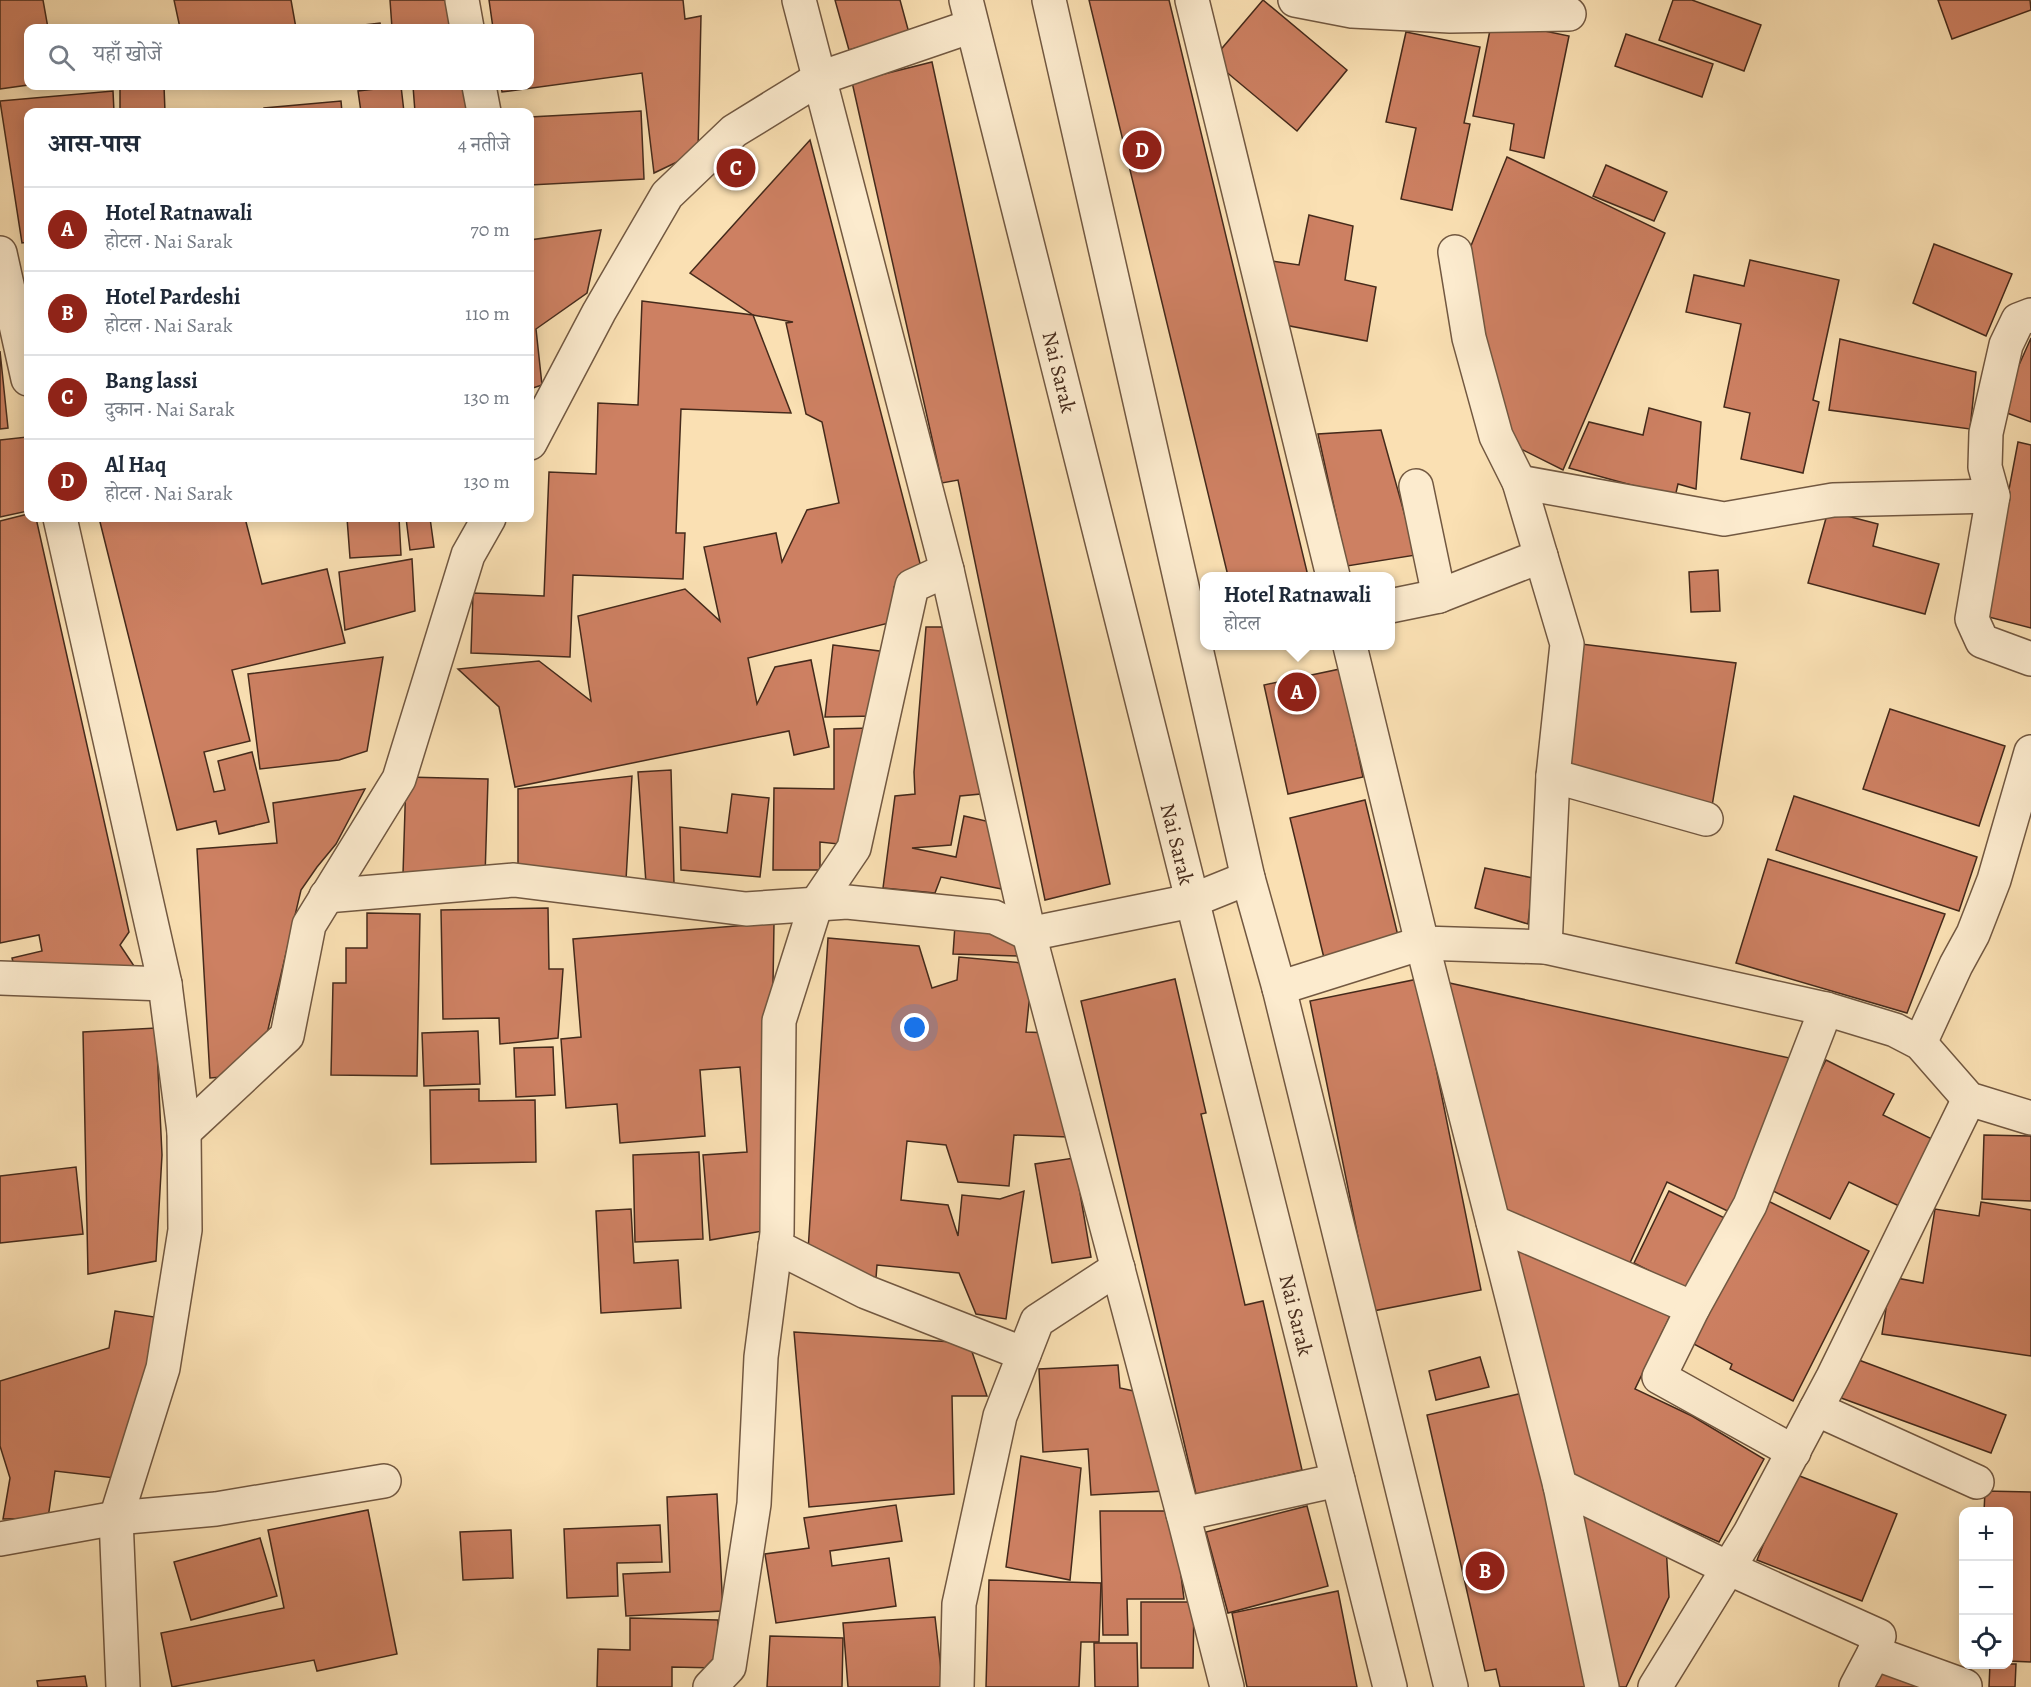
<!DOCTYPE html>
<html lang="hi">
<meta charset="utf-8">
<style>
:root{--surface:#fff;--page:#f2f2f3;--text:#1f2937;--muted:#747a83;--line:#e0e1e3;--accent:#8f2418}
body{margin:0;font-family:Alegreya,"Noto Serif Devanagari",serif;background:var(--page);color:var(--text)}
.controls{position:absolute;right:18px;bottom:18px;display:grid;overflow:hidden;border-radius:12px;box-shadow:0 3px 15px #0003}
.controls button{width:54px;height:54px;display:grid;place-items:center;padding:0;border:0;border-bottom:2px solid var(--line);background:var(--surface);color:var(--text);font:30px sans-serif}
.you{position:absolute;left:915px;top:1028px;width:21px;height:21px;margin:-15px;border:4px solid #fff;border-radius:50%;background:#1a73e8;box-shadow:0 0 0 9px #1a73e833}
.badge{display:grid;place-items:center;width:39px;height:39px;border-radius:50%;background:var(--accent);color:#fff;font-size:20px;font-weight:700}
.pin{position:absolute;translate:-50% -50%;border:3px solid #fff;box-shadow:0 2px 6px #0006}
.popup{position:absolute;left:1200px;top:572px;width:195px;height:78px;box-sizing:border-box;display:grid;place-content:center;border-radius:12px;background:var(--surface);filter:drop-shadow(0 2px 4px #0005);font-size:20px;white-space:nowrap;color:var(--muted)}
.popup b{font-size:22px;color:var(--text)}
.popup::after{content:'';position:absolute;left:50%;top:100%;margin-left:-12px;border:12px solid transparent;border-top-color:var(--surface)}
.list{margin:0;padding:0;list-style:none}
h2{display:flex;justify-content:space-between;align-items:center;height:78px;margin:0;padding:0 24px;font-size:26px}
h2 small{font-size:20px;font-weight:400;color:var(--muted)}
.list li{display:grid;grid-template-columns:39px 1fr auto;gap:18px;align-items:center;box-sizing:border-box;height:84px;padding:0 24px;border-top:2px solid var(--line)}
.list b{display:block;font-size:22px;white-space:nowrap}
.list p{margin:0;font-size:20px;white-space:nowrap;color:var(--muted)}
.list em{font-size:20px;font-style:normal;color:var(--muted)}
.icon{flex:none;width:33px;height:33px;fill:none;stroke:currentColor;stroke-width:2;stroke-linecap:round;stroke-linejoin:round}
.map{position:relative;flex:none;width:2031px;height:1687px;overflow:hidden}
.search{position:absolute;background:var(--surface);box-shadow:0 3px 15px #0003;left:24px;top:24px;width:510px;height:66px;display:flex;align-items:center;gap:15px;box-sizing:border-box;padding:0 21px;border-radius:12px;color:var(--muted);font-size:22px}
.panel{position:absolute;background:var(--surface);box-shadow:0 3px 15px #0003;left:24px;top:108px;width:510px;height:414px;border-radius:12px}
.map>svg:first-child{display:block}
.building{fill:#cd8062;stroke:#452a1b;stroke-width:1.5}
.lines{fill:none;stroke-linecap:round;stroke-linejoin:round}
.minor-casing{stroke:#725841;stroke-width:36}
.minor{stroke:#fcebce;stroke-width:33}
.labels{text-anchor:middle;stroke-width:4.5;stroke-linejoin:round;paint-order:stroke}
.street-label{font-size:21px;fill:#452a1b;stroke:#fcebce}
</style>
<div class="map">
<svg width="2031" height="1687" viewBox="0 0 2031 1687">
<rect width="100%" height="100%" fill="#fae0b3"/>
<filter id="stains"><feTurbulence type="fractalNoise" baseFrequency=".00333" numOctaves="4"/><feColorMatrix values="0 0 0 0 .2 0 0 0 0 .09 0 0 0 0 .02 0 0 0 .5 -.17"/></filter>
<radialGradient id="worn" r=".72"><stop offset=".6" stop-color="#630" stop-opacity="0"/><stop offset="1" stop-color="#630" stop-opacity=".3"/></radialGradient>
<g class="building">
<polygon points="0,0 43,0 48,28 28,28 28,85 0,89"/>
<polygon points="174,0 291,0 296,28 180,28"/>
<polygon points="390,0 449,0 454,28 392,28"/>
<polygon points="489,0 683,0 685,19 701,16 698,152 654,173 642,73 502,92 501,86 530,86 530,28 493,28"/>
<polygon points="835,0 900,0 909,33 849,50"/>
<polygon points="1089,0 1169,0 1308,576 1228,576"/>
<polygon points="1263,0 1347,70 1297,131 1212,60"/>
<polygon points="1673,0 1692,0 1761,25 1744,71 1659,40"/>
<polygon points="1938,0 2030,0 2031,10 1952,39"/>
<polygon points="1492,20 1569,36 1544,158 1510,150 1514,124 1473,116"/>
<polygon points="380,23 381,28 338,28"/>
<polygon points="1406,32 1480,47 1464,123 1470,124 1452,210 1401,199 1416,128 1386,122"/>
<polygon points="1626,34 1713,64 1702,97 1615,66"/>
<polygon points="932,62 1110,884 1045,900 958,480 942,483 852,82"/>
<polygon points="164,86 165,112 120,112 120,87"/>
<polygon points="401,86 404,112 361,112 358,91"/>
<polygon points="413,86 475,86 477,112 415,112"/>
<polygon points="113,91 114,112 28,112 28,242 22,243 0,101"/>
<polygon points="341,101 342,112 264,112 264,108"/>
<polygon points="641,111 644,179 530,185 530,117"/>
<polygon points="810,140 922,571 894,587 893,622 748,658 757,704 775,667 811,660 829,747 794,755 789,731 515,787 499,707 458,669 539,661 591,701 578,616 685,589 720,621 704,547 776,533 782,562 807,510 839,503 822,422 806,414 786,323 793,322 753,315 690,273"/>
<polygon points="1507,157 1665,233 1563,470 1503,440 1464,263"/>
<polygon points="1606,165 1667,192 1654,221 1593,196"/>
<polygon points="1309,215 1353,226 1345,280 1376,287 1367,341 1285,325 1265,260 1299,265"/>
<polygon points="601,230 587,293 536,329 542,385 530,389 530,240"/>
<polygon points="1934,244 2012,274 1986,336 1913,303"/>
<polygon points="1750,260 1839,280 1813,400 1819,402 1803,473 1741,459 1750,413 1724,407 1741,324 1686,312 1694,275 1744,286"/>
<polygon points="642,301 753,315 791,413 681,409 676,533 685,533 683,579 573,575 570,657 471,653 473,593 544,596 549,472 596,474 598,403 638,405"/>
<polygon points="2031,338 2031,422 1999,410"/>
<polygon points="1840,339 1976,372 1970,429 1829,410"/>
<polygon points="0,351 8,428 0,429"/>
<polygon points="1649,408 1701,422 1696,489 1678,484 1675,497 1569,468 1589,422 1643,435"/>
<polygon points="1381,430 1416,555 1347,566 1318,434"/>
<polygon points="27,437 28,511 0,517 0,440"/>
<polygon points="2018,442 2031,445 2031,628 1985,616"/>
<polygon points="1828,511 1878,524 1873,546 1939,564 1925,614 1808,583"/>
<polygon points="28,514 28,518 36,518 129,932 120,945 138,972 15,970 12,958 42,951 39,935 0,943 0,521"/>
<polygon points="87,518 245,518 262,584 327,569 345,643 232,670 250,741 204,752 214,792 225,790 218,761 252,752 269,822 219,834 216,821 177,830 99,518 88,521"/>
<polygon points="347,518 399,518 401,555 350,558"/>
<polygon points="406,518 430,518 434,547 410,550"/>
<polygon points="412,559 415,611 345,630 339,572"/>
<polygon points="1718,570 1720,611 1691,612 1689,572"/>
<polygon points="926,627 946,627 991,793 960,796 951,845 912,848 956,857 964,816 999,824 1012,891 941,877 935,893 883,888 895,796 915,794 914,772"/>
<polygon points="1581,644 1736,663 1712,806 1562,770"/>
<polygon points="833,645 887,652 874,716 825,717"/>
<polygon points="383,657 367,751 339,760 260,769 248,674"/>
<polygon points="1340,669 1363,777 1288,794 1264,685"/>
<polygon points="1890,709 2005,746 1979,826 1863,789"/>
<polygon points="870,728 848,845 820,842 820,870 773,870 774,788 834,789 834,729"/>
<polygon points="671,770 674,884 646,883 638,772"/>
<polygon points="632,776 626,880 518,867 518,789"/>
<polygon points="406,777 488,779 485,877 403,874"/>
<polygon points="365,789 336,844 317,867 301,890 266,1038 234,1076 210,1078 197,849 277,843 273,803"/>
<polygon points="732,794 769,798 760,877 681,870 680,827 727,833"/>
<polygon points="1794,796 1977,857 1959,911 1776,850"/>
<polygon points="1365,800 1399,940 1324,958 1290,818"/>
<polygon points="1768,859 1945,914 1907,1013 1736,963"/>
<polygon points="1485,868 1533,878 1528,924 1475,908"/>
<polygon points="548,908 549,969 563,969 558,1038 500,1044 499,1018 443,1019 441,910"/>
<polygon points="367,913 420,914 417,1076 331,1075 333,983 346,983 346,948 367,948"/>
<polygon points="774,923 769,1230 710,1240 703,1155 747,1152 740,1067 700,1070 705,1136 620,1143 617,1104 566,1108 561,1039 581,1037 573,939"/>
<polygon points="955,925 1020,932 1022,956 953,954"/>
<polygon points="828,938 919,946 932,988 957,980 959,957 1033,964 1026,1032 1051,1033 1068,1137 1014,1135 1009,1186 958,1182 946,1145 907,1141 901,1200 948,1205 958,1236 962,1195 1000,1199 1024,1191 1006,1319 976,1314 959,1273 877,1265 875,1291 808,1251"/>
<polygon points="1175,979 1206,1113 1201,1114 1245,1305 1263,1301 1302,1470 1196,1494 1081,1001"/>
<polygon points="1418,979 1481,1290 1373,1311 1310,1001"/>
<polygon points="1436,980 1794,1059 1738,1216 1667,1182 1629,1265 1510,1223"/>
<polygon points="156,1028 162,1155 156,1261 88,1274 83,1032"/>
<polygon points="478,1031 480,1084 424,1086 422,1033"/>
<polygon points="553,1047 555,1095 516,1097 514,1048"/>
<polygon points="1826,1060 1894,1094 1883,1115 1932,1139 1899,1206 1849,1182 1830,1219 1763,1186"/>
<polygon points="479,1089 479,1101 535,1100 536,1162 431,1164 430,1090"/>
<polygon points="1984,1135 2031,1136 2031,1201 1982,1199"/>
<polygon points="699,1152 703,1239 635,1242 633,1155"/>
<polygon points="1074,1158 1091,1257 1052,1263 1035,1164"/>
<polygon points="76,1167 83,1234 0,1243 0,1176"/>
<polygon points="1669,1191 1735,1223 1695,1294 1634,1263"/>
<polygon points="1760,1197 1869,1251 1793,1401 1730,1369 1732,1364 1688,1341"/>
<polygon points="1981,1202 2031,1210 2031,1356 1882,1334 1891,1277 1923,1283 1935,1209 1979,1216"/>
<polygon points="631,1209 634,1263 678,1260 681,1308 601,1313 596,1211"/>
<polygon points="1515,1240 1673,1310 1635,1389 1692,1416 1764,1459 1719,1542 1567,1474"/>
<polygon points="115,1311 161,1318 115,1478 55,1471 48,1518 3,1519 10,1478 0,1446 0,1381 109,1348"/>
<polygon points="794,1332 969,1343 987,1396 952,1396 954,1494 809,1507"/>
<polygon points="1848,1356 2006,1415 1991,1453 1833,1395"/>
<polygon points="1480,1357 1489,1387 1436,1400 1429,1371"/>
<polygon points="1118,1365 1120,1388 1138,1392 1165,1491 1091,1495 1088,1449 1043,1452 1039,1369"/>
<polygon points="1523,1393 1589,1687 1500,1687 1496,1669 1485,1671 1427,1415"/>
<polygon points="1021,1456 1081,1468 1070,1580 1006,1567"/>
<polygon points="1792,1473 1897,1514 1862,1601 1757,1560"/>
<polygon points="1985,1491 2031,1492 2031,1662 2008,1661 2008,1512 1984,1512"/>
<polygon points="717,1494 723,1611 626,1616 623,1574 670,1572 667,1497"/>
<polygon points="896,1505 902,1541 830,1551 832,1566 889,1558 896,1606 776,1623 765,1554 809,1548 804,1518"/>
<polygon points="1307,1506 1328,1586 1228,1613 1206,1532"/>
<polygon points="1572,1509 1666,1545 1669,1597 1626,1687 1618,1687"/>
<polygon points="368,1510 397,1654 317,1671 314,1660 172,1687 161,1633 284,1608 268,1530"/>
<polygon points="1100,1511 1173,1511 1184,1599 1127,1599 1128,1635 1103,1635"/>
<polygon points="660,1525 662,1562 617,1563 618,1596 567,1598 564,1529"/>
<polygon points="511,1530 513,1578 463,1580 460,1532"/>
<polygon points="260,1538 277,1596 191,1620 174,1562"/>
<polygon points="989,1580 1101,1583 1099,1642 1081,1642 1079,1687 986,1687"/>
<polygon points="1338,1591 1357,1687 1247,1687 1232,1613"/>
<polygon points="1141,1602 1194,1602 1193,1668 1141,1668"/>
<polygon points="935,1617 943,1687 848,1687 843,1623"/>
<polygon points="630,1618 718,1620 717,1668 672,1667 672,1687 597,1687 598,1649 630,1650"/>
<polygon points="770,1636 843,1638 842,1687 767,1687"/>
<polygon points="1094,1643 1137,1643 1138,1687 1095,1687"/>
<polygon points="1990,1664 2016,1664 2015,1687 1989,1687"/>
<polygon points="1874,1670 1935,1687 1866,1687"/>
<polygon points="85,1676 87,1687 38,1687 37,1681"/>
</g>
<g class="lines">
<defs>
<g id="minor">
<polyline points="462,0 467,28"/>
<polyline points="799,0 947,570 1029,934 1183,1514 1227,1687"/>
<polyline points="966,0 1390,1687"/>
<polyline points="1049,0 1248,878 1279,988 1451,1687"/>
<polyline points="1192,0 1333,576"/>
<polyline points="1295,0 1352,11 1450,16 1569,14"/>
<polyline points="479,86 484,112"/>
<polyline points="1455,252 1469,338 1496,436 1519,482 1567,644 1553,776 1545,947"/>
<polyline points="0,253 28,379"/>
<polyline points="2031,315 2018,320 2006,345 1986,433 1985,467 1993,496 1972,619 1982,641 2031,659"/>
<polyline points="530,443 599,312 667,195 734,131 820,78 972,26"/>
<polyline points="1519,482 1724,519 1833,500 1993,496"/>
<polyline points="1416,486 1439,596"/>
<polyline points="60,518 165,984 184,1132 185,1230 163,1368 116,1518 123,1687"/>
<polyline points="1390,606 1439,596 1541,556"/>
<polyline points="1350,646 1422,943 1560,1486 1602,1687"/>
<polyline points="1553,776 1706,819"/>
<polyline points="326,896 514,880 746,909 847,902 994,917 1029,934 1191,901 1248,878"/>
<polyline points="0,978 165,984"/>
<polyline points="1279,988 1422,943 1545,947 1826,1009 1895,1030 1920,1043 1969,1099 2031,1118"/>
<polyline points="1920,1043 1956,965 1973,934 1994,880 2031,752"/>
<polyline points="184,1132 287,1036 309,925 399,779 468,555 489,518"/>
<polyline points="1493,1222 1693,1308"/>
<polyline points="775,1246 866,1292 1024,1354"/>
<polyline points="1816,1409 1977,1482"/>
<polyline points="1794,1452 1659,1377 1693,1308 1750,1205 1826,1009"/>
<polyline points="1560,1486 1728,1568 1879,1636 1874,1653 1856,1687"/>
<polyline points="1183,1514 1338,1480"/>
<polyline points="0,1539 116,1518 216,1509 384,1481"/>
<polyline points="1874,1653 1965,1686"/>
<polyline points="710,1687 729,1667 754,1504 761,1357 777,1233 779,1021 816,904 854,848 912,586 947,570"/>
<polyline points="957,1687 959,1604 1000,1416 1037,1321 1118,1268"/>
<polyline points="1655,1687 1750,1533 1833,1377 1969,1099"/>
</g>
</defs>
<use href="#minor" class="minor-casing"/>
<use href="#minor" class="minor"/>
</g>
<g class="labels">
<g class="street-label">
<text transform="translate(1059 372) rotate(76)" y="7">Nai Sarak</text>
<text transform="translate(1177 844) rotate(76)" y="7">Nai Sarak</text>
<text transform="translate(1296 1315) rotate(76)" y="7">Nai Sarak</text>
</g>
</g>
<rect width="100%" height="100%" filter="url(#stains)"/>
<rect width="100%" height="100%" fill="url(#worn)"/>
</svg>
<div class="controls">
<button>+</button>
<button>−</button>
<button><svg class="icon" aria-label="locate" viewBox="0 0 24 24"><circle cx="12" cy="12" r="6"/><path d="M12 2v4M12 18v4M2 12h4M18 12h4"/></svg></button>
</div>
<div class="you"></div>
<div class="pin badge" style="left:1297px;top:692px">A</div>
<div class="popup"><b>Hotel Ratnawali</b>होटल</div>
<div class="pin badge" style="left:1485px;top:1571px">B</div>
<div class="pin badge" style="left:736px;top:168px">C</div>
<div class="pin badge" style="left:1142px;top:150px">D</div>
<div class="search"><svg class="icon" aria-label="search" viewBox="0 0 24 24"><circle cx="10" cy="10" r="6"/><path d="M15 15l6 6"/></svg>यहाँ खोजें</div>
<section class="panel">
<h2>आस-पास<small>4 नतीजे</small></h2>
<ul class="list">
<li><span class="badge">A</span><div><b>Hotel Ratnawali</b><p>होटल · Nai Sarak</p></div><em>70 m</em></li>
<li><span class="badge">B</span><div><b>Hotel Pardeshi</b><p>होटल · Nai Sarak</p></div><em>110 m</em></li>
<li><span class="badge">C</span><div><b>Bang lassi</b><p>दुकान · Nai Sarak</p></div><em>130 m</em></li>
<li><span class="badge">D</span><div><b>Al Haq</b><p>होटल · Nai Sarak</p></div><em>130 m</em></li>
</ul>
</section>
</div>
